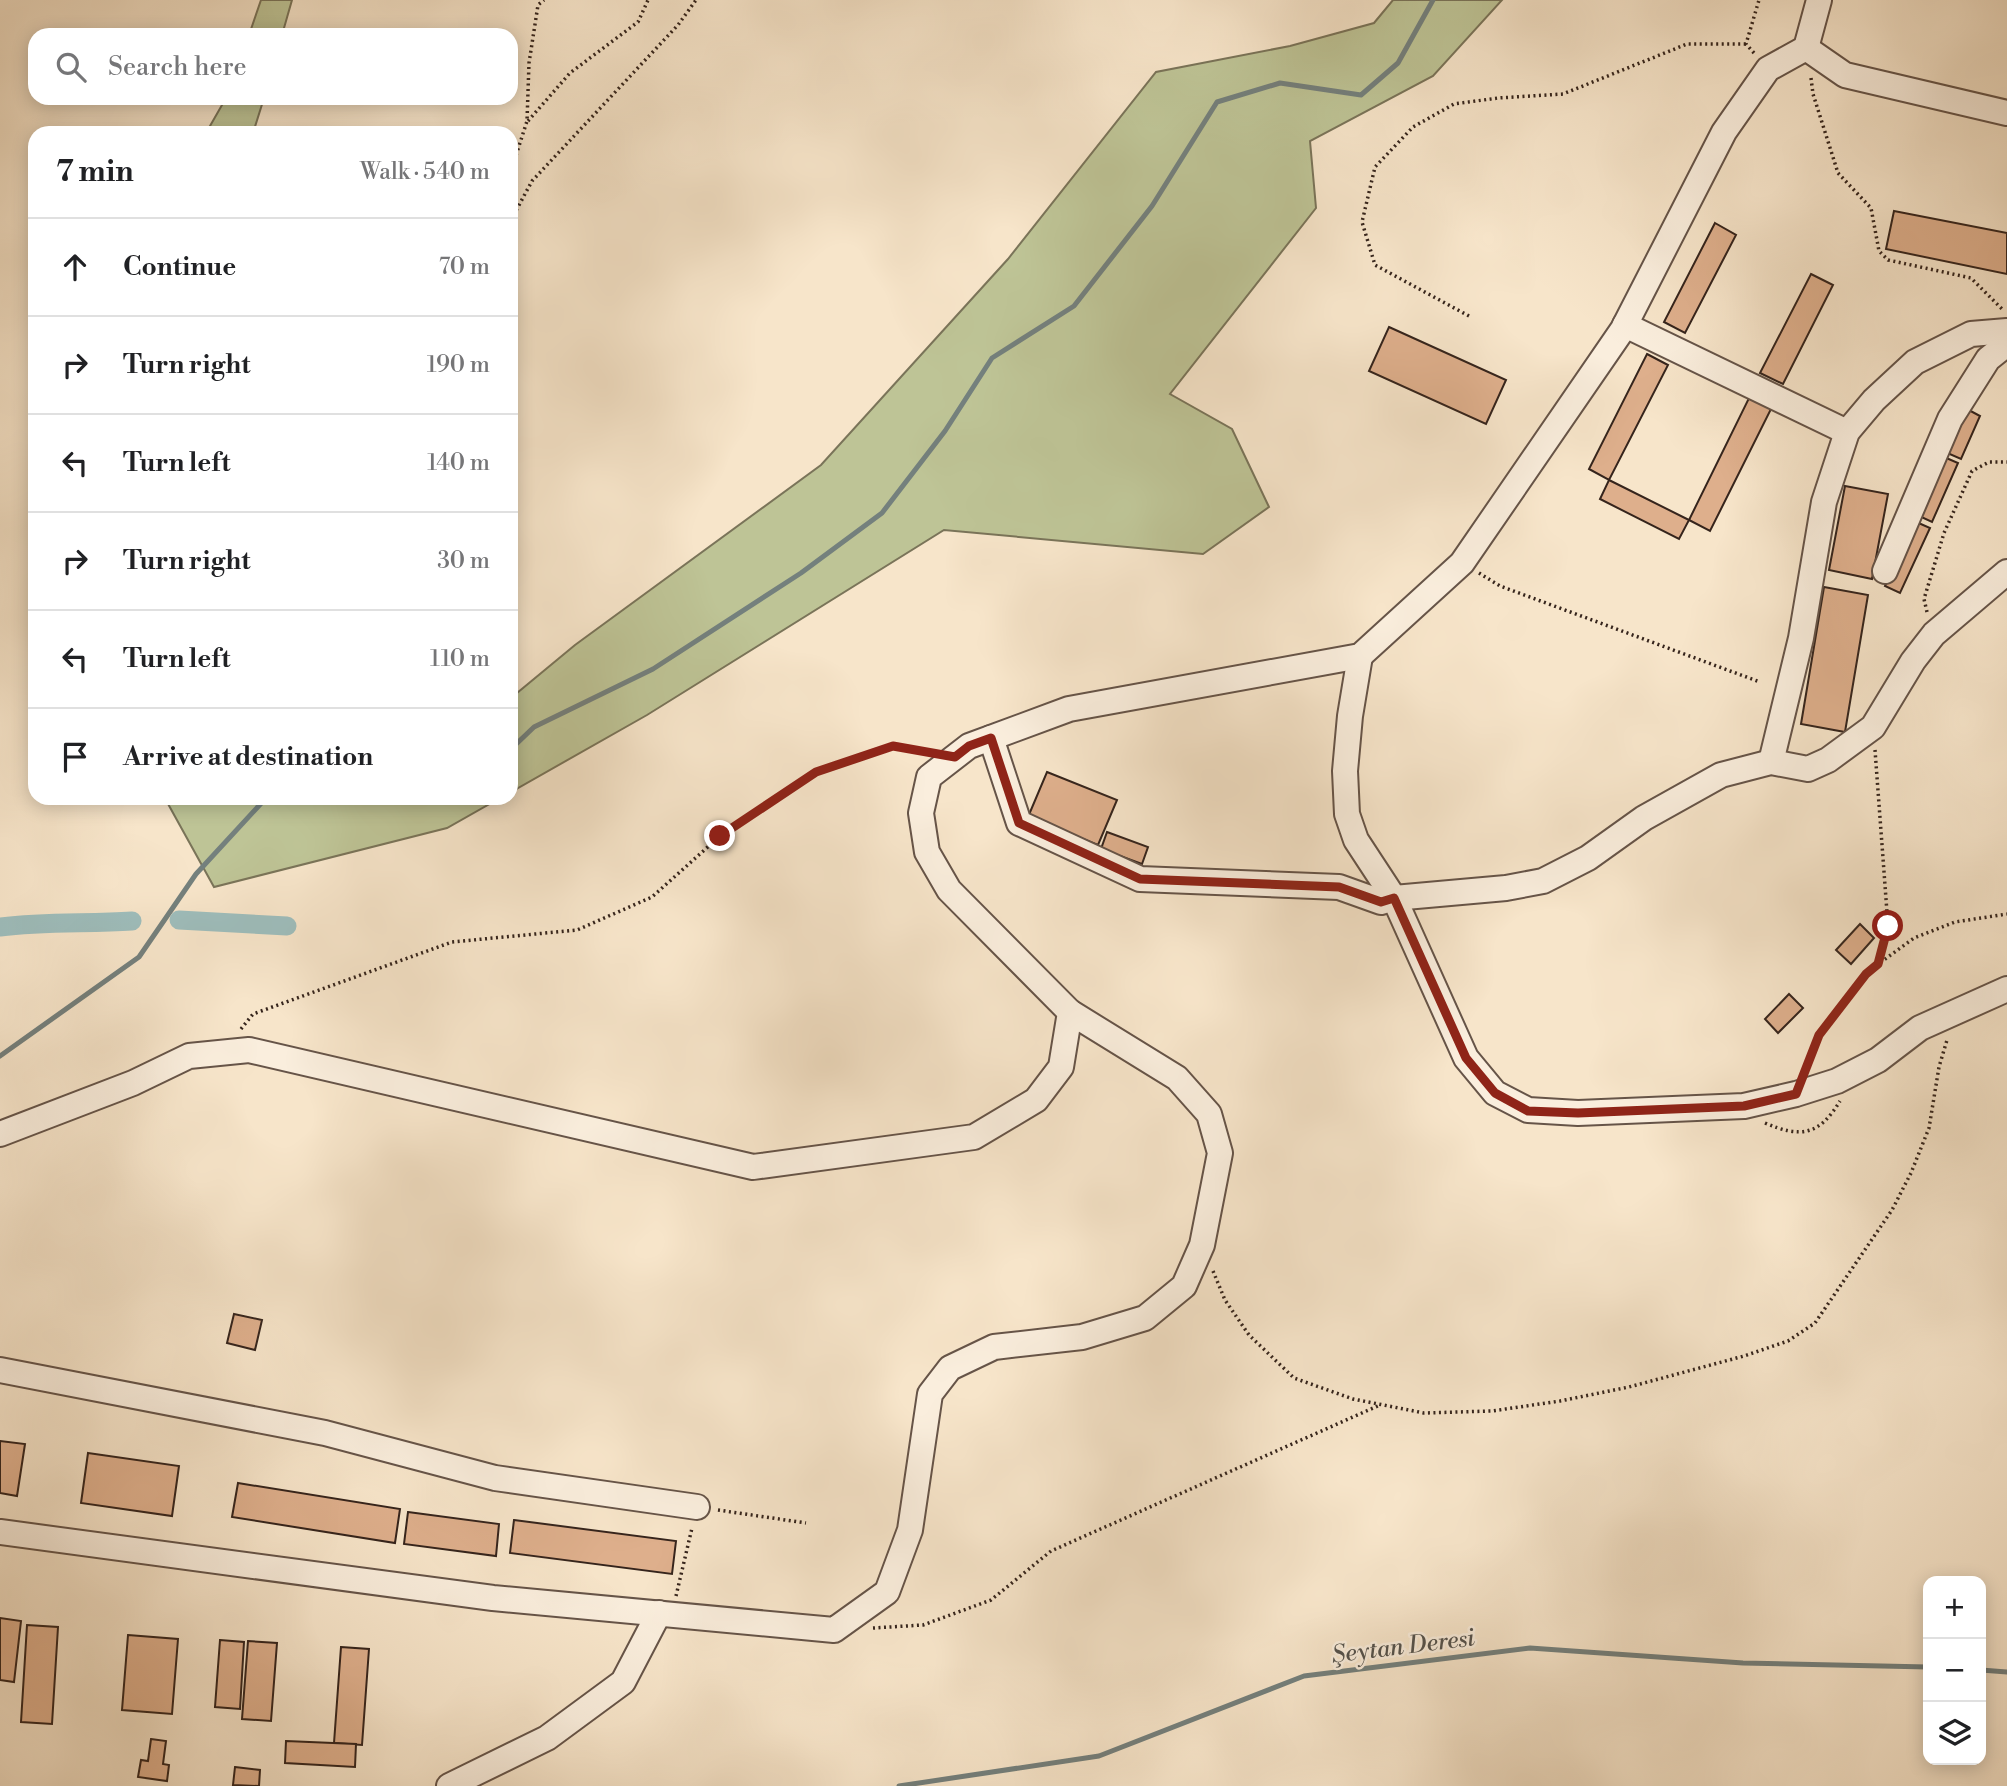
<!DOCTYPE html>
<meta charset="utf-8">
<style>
:root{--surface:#fff;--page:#f6f6f6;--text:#202124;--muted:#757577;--line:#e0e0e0}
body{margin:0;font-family:"Libre Bodoni",serif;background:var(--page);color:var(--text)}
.controls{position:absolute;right:21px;bottom:21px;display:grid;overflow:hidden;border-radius:14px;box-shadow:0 4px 18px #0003}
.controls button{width:63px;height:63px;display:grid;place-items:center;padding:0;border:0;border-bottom:2px solid var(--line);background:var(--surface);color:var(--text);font:35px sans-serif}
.stop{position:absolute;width:21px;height:21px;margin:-16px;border:5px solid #8f2418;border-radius:50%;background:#fff}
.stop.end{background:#8f2418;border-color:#fff;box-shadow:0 2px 7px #0008}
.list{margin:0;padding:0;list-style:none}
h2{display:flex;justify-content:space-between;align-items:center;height:91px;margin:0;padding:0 28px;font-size:30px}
h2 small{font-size:23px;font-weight:400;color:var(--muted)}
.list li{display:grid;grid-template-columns:46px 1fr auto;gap:21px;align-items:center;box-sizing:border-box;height:98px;padding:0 28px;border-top:2px solid var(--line)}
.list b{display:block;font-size:26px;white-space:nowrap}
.list em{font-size:23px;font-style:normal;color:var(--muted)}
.icon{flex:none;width:38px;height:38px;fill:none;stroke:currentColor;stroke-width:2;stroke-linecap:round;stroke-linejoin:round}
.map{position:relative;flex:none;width:2007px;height:1786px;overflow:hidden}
.search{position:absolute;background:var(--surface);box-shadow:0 4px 18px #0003;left:28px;top:28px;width:490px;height:77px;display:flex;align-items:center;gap:18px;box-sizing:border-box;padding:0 24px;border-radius:21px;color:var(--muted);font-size:26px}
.panel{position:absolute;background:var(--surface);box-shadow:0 4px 18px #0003;left:28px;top:126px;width:490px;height:679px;border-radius:21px}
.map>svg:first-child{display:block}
.green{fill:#bec496;stroke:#7a7459;stroke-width:2}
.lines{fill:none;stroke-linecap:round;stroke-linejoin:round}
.stream{stroke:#74807d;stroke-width:5}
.canal{stroke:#9ebebd;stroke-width:19}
.building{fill:#deaf8c;stroke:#35241c;stroke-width:2}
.minor-casing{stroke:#665448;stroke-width:28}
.path{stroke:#35241c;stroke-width:3.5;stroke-dasharray:2 3.5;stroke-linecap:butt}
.minor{stroke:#faeedd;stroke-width:24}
.route{stroke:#8f2418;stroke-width:9}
.labels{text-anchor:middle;stroke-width:5;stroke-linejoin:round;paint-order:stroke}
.water-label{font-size:24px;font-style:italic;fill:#54524c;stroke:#faeedd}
</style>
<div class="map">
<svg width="2007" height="1786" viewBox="0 0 2007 1786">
<rect width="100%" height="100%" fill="#f7e5ca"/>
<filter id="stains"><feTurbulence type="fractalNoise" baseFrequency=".00286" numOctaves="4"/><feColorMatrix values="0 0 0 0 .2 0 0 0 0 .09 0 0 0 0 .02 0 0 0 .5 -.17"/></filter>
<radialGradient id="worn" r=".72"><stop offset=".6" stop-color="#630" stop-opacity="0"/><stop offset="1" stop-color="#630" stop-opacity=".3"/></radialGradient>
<g class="green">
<polygon points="261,0 292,0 282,35 249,35"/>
<polygon points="1393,0 1502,0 1433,76 1310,141 1316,208 1170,394 1232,429 1269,507 1203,554 944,530 647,715 511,792 511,698 575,645 821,465 1008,259 1156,72 1290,46 1374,23"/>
<polygon points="226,98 264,98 253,133 206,133"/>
<polygon points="173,798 500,798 447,828 214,887 167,802"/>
</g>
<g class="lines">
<g class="stream">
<polyline points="511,749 534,727 653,669 801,573 882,513 945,431 992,358 1074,306 1152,206 1217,102 1280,83 1361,95 1398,63 1433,0"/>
<polyline points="0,1056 139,957 196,874 266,798"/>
<polyline points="1981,1670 2007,1672"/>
<polyline points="899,1786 1099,1756 1304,1676 1530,1648 1743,1663 1928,1667"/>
</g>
<g class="canal">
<polyline points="179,920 287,926"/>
<path d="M0 927C44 921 88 924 132 921"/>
</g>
</g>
<g class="building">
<polygon points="1894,211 2007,233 2007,274 1886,249"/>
<polygon points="1715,223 1736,235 1685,333 1664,322"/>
<polygon points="1811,274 1833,285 1783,384 1760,373"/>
<polygon points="1389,327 1506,380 1486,424 1369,371"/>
<polygon points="1647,354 1668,365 1609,480 1589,469"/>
<polygon points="1751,394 1773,405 1710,531 1689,520"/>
<polygon points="1965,408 1980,416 1961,459 1945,452"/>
<polygon points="1944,457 1958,463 1932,522 1917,515"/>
<polygon points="1609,480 1689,520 1679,539 1600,499"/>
<polygon points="1845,486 1888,494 1872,579 1829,570"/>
<polygon points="1914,521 1930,528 1900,593 1885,586"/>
<polygon points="1824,587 1868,595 1845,732 1801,724"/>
<polygon points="1047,772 1117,800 1098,845 1028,817"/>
<polygon points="1107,832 1148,847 1142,864 1101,849"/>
<polygon points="1860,924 1874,938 1851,964 1836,950"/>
<polygon points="1789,994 1803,1008 1778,1033 1765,1019"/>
<polygon points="234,1314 262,1320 255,1350 227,1343"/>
<polygon points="0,1441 25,1444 17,1496 0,1493"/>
<polygon points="88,1453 179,1466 172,1516 81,1503"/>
<polygon points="238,1483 400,1509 395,1543 232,1517"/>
<polygon points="408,1512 499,1524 496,1556 404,1544"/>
<polygon points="514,1520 676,1541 672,1574 510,1553"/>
<polygon points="0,1618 21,1621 14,1682 0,1680"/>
<polygon points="27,1625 58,1627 52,1724 21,1722"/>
<polygon points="128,1635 178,1639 172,1714 122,1710"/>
<polygon points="220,1640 244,1642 240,1709 215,1707"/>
<polygon points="248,1641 277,1643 271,1721 242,1719"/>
<polygon points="341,1647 369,1649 362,1745 334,1743"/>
<polygon points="151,1739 166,1741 163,1764 169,1765 167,1781 138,1777 141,1760 148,1761"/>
<polygon points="286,1741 356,1744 355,1767 285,1763"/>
<polygon points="235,1767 260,1770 259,1786 233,1785"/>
</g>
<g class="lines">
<defs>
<g id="minor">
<polyline points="1806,48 1845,75 2007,113"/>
<polyline points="1625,325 1847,432"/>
<polyline points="1885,571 1950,419 1988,359 2007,344"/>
<polyline points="1360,656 1350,716 1345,771 1347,814 1356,840 1394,898 1466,1058 1495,1093 1528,1110 1578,1113 1744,1106 1796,1094 1837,1081 1878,1060 1920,1028 2007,989"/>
<polyline points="991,738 1019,823 1140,879 1339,887 1381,902 1394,898 1506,888 1543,881 1588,858 1644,818 1721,775 1771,762 1808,769 1828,760 1873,727 1913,661 1934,634 2007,572"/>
<polyline points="1771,762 1801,638 1824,502 1847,432 1874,400 1915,362 1971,334 2007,331"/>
<polyline points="0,1134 133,1083 189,1056 249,1050 753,1167 974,1137 1036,1100 1061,1067 1070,1012 949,890 927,852 921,813 929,777 969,746 1069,709 1360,656 1462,563 1623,329 1724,132 1768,69 1806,48 1819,0"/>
<polyline points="0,1370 325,1433 495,1478 697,1507"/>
<polyline points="0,1532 493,1598 834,1630 887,1592 910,1530 930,1394 950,1368 994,1347 1082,1337 1145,1318 1184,1286 1202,1245 1220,1153 1209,1114 1177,1078 1070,1012"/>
<polyline points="449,1786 547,1738 623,1682 659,1613"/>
</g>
</defs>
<use href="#minor" class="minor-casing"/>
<g class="path">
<polyline points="1754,53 1746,44 1759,0"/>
<polyline points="1811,78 1813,94 1838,173 1871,208 1879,251 1888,260 1971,278 2004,311"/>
<polyline points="528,121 570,73 638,22 648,0"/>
<polyline points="511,171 527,121 529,63 538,5 544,0"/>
<polyline points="511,220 532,181 678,25 696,0"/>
<polyline points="1469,316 1375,265 1362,222 1375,167 1413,127 1454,104 1498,98 1563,94 1687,44 1746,44"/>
<polyline points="1479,573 1500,586 1760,682"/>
<polyline points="1927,612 1924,599 1944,533 1972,471 1989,462 2007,462"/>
<polyline points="1875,750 1888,926 1879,964"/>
<polyline points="241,1029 253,1014 452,942 577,930 652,897 720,836 816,772 893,746 925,752"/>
<polyline points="1806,1069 1819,1035 1866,973 1914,938 1955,922 2007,914"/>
<path d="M1765 1123C1800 1138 1819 1136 1840 1101"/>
<polyline points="1213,1271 1225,1300 1249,1335 1294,1378 1353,1399 1424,1413 1492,1411 1560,1401 1629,1387 1744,1356 1788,1341 1815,1323 1892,1210 1911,1173 1929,1128 1939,1067 1947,1040"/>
<polyline points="718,1510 806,1523"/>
<polyline points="676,1596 692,1528"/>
<polyline points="873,1628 923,1625 991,1600 1051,1551 1380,1405"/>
</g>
<use href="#minor" class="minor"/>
</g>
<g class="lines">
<polyline class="route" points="720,836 816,772 893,746 955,757 969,746 991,738 1019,823 1140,879 1339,887 1381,902 1394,898 1466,1058 1495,1093 1528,1111 1578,1113 1744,1106 1796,1094 1819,1035 1866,974 1878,964 1888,926"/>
</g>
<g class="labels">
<g class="water-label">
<text transform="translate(1403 1646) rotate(-7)" y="8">Şeytan Deresi</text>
</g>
</g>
<rect width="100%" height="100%" filter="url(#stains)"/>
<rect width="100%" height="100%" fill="url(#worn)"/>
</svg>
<div class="controls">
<button>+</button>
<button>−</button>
<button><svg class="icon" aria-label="layers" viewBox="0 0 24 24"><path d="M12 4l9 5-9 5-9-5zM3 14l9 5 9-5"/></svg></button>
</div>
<div class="stop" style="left:1888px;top:926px"></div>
<div class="stop end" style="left:720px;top:836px"></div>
<div class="search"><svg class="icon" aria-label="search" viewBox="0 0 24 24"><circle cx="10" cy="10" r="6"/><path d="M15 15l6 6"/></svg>Search here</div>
<section class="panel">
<h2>7 min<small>Walk · 540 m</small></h2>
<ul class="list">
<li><svg class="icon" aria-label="ahead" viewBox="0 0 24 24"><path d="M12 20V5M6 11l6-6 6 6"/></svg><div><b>Continue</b></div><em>70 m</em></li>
<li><svg class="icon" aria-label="right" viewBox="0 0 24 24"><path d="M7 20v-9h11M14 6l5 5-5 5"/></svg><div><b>Turn right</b></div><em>190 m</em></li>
<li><svg class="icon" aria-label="left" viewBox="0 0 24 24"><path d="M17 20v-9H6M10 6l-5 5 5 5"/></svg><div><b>Turn left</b></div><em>140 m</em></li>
<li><svg class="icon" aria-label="right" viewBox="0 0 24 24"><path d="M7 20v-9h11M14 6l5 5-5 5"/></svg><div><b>Turn right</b></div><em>30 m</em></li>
<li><svg class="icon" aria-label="left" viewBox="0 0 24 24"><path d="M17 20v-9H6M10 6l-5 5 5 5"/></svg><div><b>Turn left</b></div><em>110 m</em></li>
<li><svg class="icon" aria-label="arrive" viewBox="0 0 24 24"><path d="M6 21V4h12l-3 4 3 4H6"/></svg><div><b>Arrive at destination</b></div></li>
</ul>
</section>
</div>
